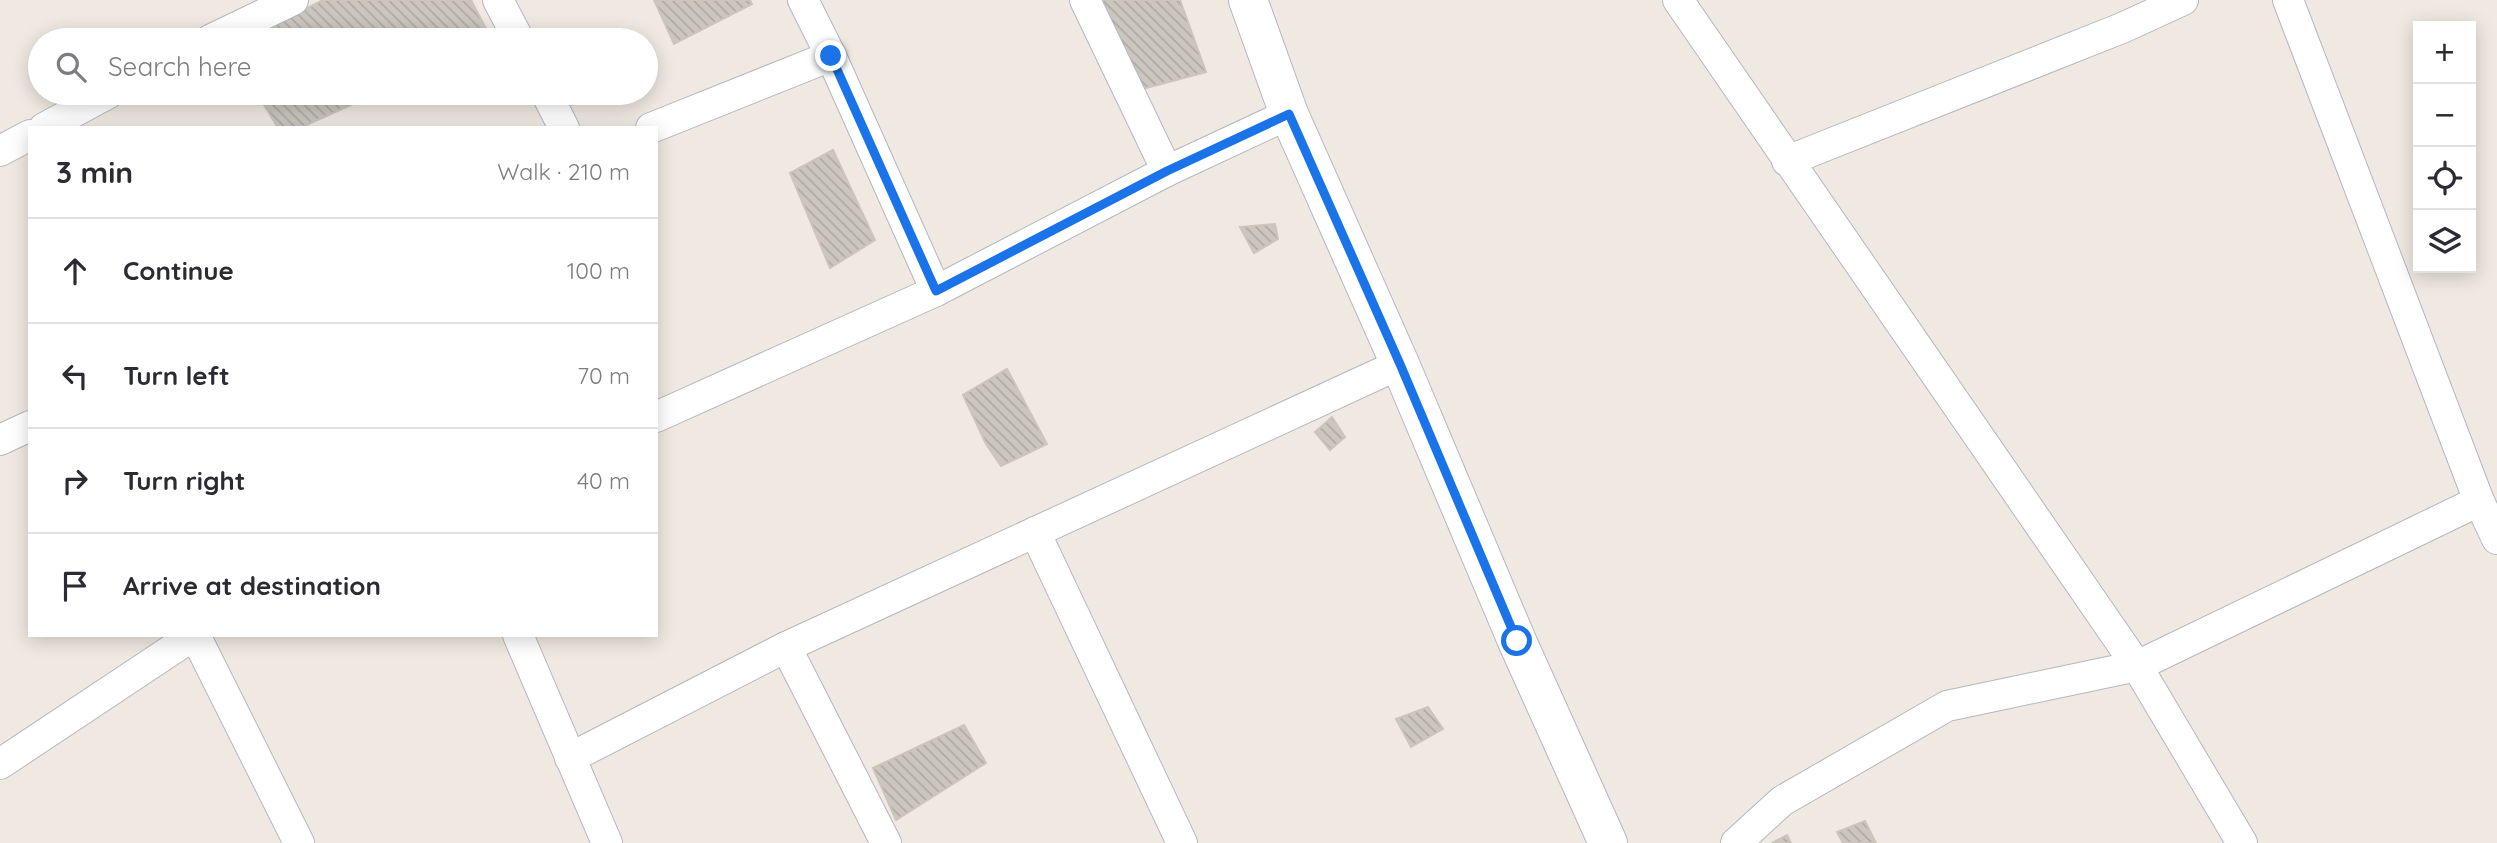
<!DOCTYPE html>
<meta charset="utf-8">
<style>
:root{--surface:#fff;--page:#f2f2f3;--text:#2b2b33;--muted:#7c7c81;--line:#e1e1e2}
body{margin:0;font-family:Quicksand,sans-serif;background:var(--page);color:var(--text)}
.controls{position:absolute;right:21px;top:21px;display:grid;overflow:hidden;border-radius:0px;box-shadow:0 4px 18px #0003}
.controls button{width:63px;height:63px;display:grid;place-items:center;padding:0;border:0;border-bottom:2px solid var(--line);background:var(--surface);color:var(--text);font:35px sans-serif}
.stop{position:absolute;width:21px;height:21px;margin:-16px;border:5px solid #1a73e8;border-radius:50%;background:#fff}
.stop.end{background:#1a73e8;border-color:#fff;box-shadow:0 2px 7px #0008}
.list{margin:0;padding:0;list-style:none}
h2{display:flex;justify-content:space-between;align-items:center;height:91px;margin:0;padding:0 28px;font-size:30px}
h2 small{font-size:23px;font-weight:400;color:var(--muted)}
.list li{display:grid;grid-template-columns:46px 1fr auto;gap:21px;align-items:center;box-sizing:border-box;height:105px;padding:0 28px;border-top:2px solid var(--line)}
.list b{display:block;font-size:26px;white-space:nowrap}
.list em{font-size:23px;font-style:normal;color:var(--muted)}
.icon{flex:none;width:38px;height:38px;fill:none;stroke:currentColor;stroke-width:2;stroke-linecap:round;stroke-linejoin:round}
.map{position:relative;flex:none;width:2497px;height:843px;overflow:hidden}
.search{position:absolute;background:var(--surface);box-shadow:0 4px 18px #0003;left:28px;top:28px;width:630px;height:77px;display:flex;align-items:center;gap:18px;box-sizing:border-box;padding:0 24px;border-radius:38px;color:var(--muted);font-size:26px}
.panel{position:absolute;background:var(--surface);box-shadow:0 4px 18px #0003;left:28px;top:126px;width:630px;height:511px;border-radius:0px}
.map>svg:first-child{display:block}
.building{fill:url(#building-back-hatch);stroke:#cbc5ba;stroke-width:2}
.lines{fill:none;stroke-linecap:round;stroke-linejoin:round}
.street-casing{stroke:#b4b7c1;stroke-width:32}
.secondary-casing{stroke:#b4b7c1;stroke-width:40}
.street{stroke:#fff;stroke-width:30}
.secondary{stroke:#fff;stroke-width:38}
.route{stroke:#1a73e8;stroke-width:9}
</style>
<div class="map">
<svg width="2497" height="843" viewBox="0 0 2497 843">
<defs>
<pattern id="building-back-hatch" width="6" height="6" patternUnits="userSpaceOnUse" patternTransform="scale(1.75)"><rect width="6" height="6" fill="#cbc7bf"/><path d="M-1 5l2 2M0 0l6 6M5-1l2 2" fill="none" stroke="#afaba4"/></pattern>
</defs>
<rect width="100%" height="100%" fill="#efe9e1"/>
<g class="building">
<polygon points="323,0 471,0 492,40 244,40"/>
<polygon points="654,0 750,0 752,4 674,44"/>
<polygon points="1097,0 1180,0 1206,72 1142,89"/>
<polygon points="257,93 377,93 300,128 278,128"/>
<polygon points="833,150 875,240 830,268 790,173"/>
<polygon points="1275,224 1278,239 1254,253 1240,227"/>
<polygon points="1007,369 1047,444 1001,466 986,444 963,395"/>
<polygon points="1332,417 1345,437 1330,450 1315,432"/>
<polygon points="1428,707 1443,729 1411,747 1396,719"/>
<polygon points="964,725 986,763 896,820 873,768"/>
<polygon points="1865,821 1876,843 1843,843 1837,832"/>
<polygon points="1787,835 1791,843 1772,843"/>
</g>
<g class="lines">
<defs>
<g id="street">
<polyline points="498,0 519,40"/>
<polyline points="803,0 831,56 936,291"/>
<polyline points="1085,0 1167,171"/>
<polyline points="1678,0 2137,666 2242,843"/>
<polyline points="2288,0 2479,501 2497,539"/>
<polyline points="210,40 293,0"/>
<polyline points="546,93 564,128"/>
<polyline points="44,128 109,93"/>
<polyline points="651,128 831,56"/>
<polyline points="0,151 30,135"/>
<polyline points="1787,161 2122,28 2183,0"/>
<polyline points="656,417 936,291 1167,171 1289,114"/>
<polyline points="0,440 30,426"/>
<polyline points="1035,532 1182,843"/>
<polyline points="195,635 299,843"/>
<polyline points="518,635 607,843"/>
<polyline points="786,647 886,843"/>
<polyline points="570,758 786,647 1400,364"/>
<polyline points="0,764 194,635"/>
<polyline points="1736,843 1782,801 1947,706 2137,666 2479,501"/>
</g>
<polyline id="secondary" points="1248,0 1289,114 1400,364 1517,641 1608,843"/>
</defs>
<use href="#street" class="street-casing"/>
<use href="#secondary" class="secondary-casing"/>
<use href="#street" class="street"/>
<use href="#secondary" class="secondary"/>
</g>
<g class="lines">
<polyline class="route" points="831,56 936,291 1167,171 1289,114 1400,364 1517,641"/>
</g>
</svg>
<div class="controls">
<button>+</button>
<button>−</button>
<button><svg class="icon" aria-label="locate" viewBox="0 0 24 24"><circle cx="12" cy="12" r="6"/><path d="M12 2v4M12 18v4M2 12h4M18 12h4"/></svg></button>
<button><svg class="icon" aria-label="layers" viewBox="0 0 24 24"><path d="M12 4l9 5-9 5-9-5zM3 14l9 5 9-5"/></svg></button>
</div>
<div class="stop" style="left:1517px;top:641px"></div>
<div class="stop end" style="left:831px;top:56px"></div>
<div class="search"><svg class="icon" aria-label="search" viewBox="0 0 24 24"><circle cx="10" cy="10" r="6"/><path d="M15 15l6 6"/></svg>Search here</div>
<section class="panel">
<h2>3 min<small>Walk · 210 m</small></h2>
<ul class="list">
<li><svg class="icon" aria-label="ahead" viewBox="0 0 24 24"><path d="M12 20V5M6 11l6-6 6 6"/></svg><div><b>Continue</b></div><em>100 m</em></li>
<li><svg class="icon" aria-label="left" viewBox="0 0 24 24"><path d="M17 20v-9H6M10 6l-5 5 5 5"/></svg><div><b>Turn left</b></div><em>70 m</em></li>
<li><svg class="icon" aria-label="right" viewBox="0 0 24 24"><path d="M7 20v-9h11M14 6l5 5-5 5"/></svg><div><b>Turn right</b></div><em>40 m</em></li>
<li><svg class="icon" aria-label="arrive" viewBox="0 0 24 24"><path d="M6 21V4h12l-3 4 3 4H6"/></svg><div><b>Arrive at destination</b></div></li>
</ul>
</section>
</div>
